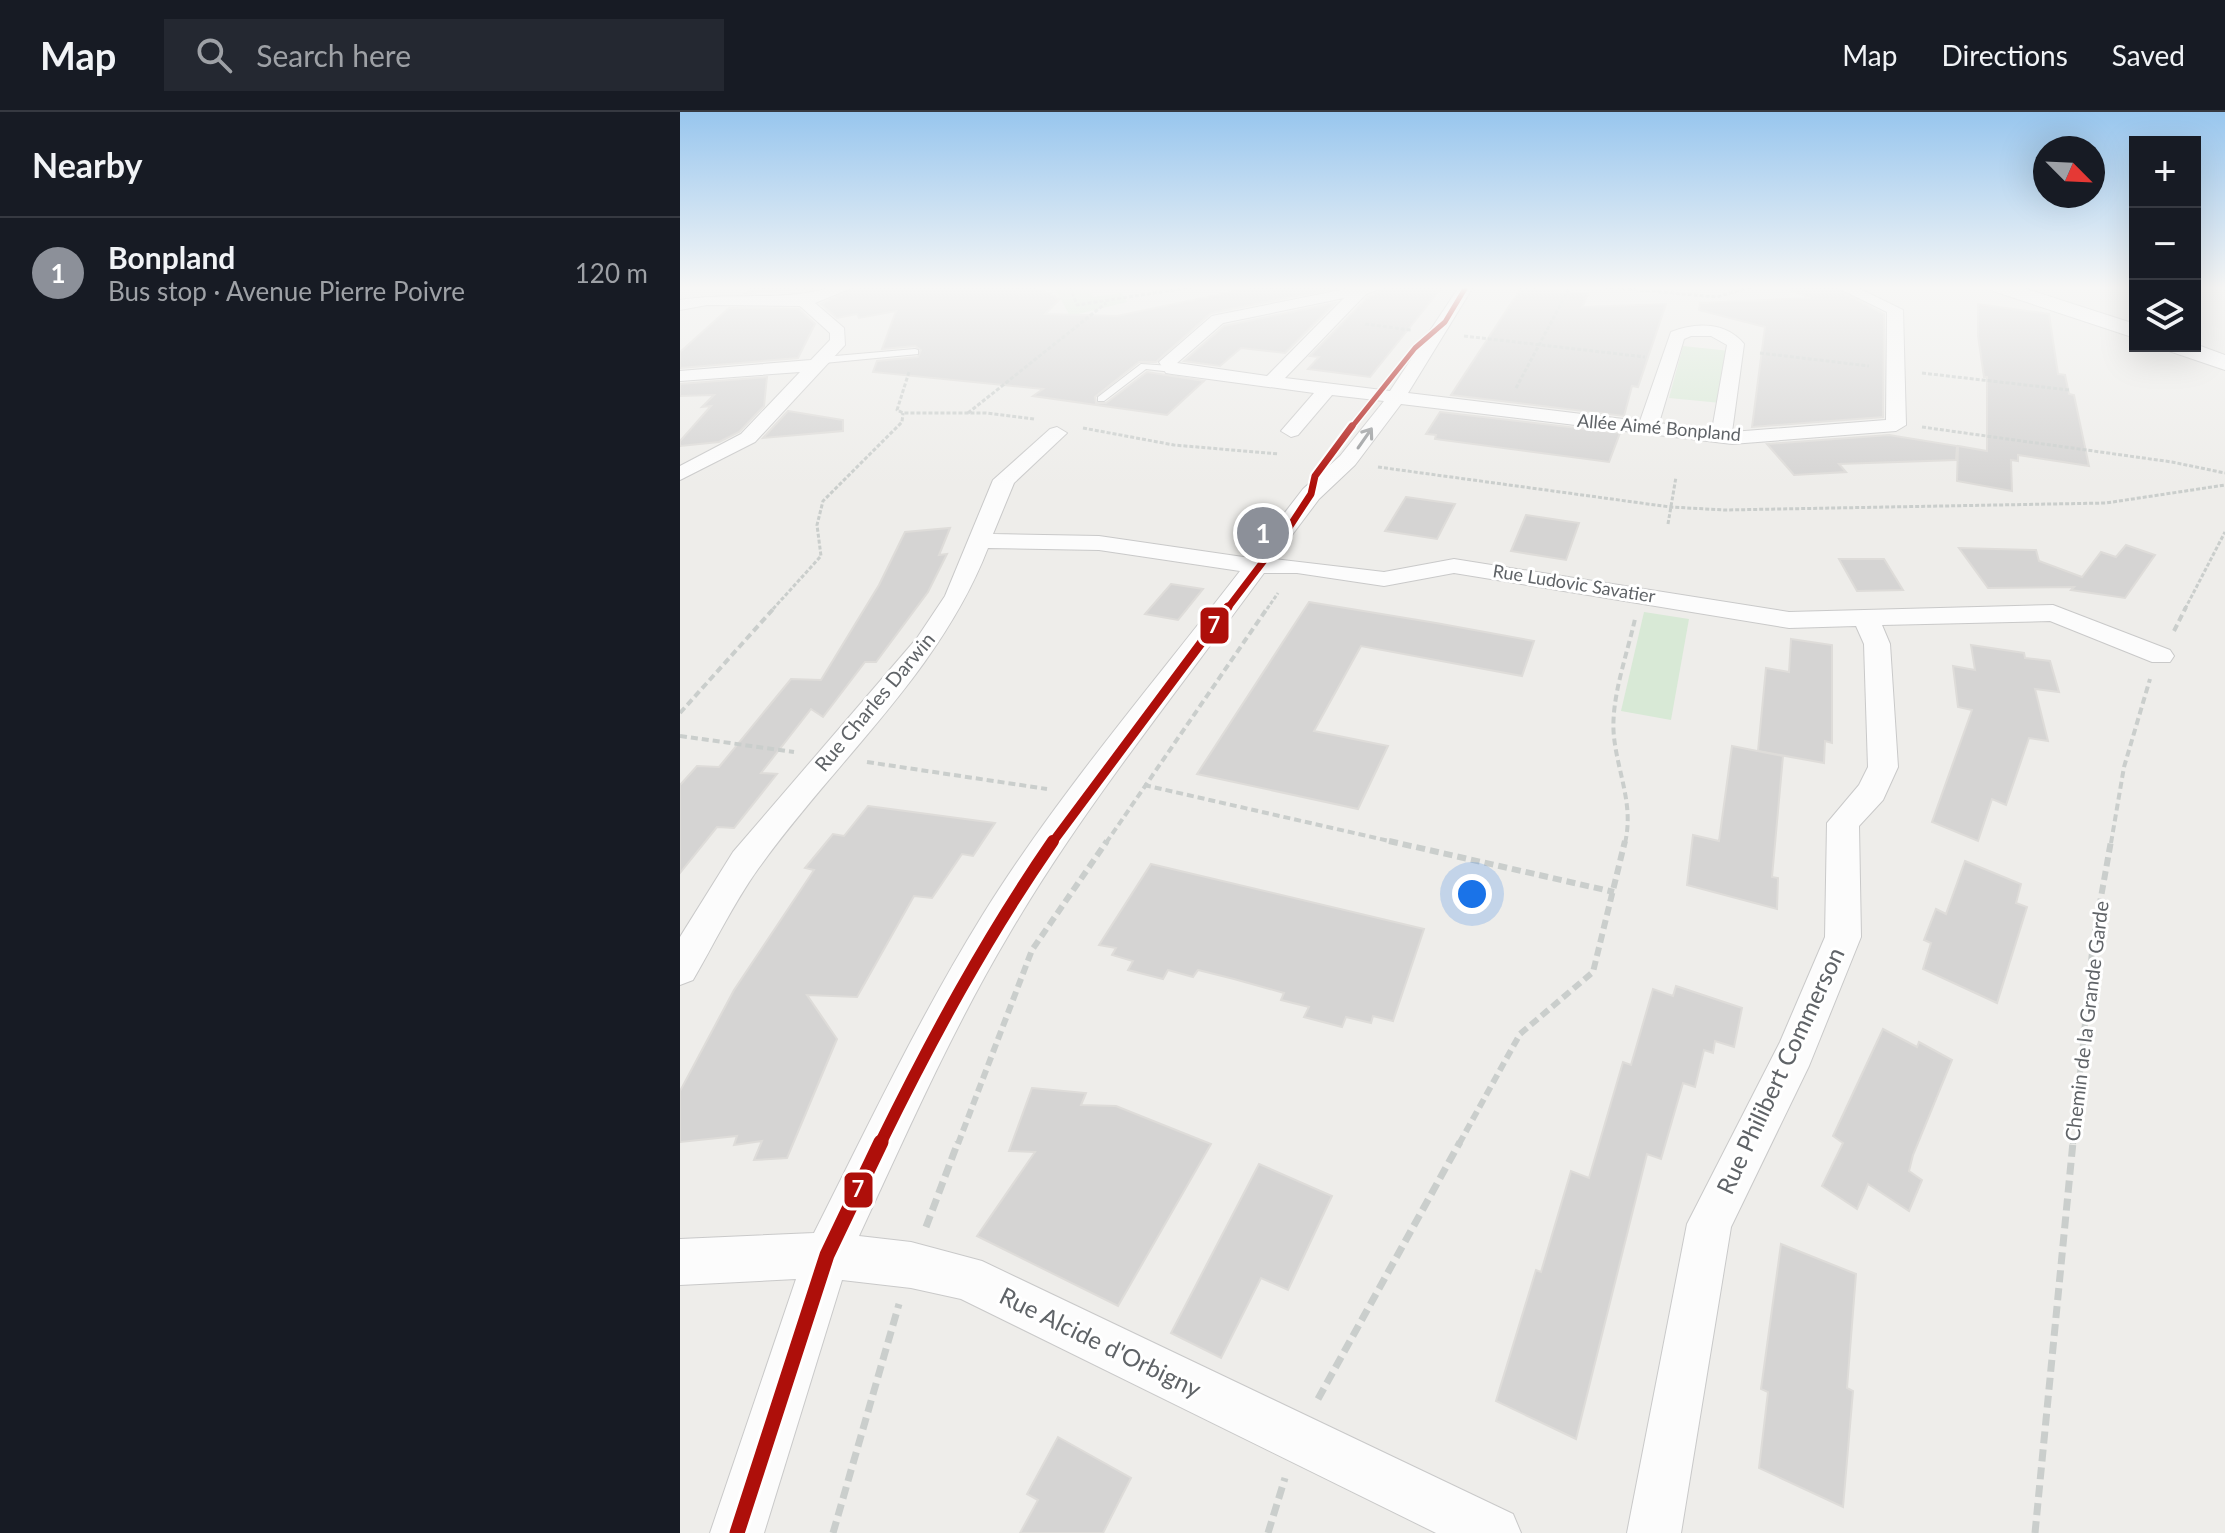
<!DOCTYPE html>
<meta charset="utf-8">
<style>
:root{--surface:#171b24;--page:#242831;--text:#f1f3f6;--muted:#9ea1a6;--line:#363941;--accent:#8c9099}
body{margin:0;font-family:Lato,sans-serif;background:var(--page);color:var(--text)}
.controls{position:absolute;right:24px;top:24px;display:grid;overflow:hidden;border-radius:0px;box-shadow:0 8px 32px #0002}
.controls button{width:72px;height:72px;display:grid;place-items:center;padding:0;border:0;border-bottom:2px solid var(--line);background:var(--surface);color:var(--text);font:40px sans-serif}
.compass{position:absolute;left:1353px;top:24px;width:72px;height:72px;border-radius:50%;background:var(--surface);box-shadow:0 8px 32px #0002;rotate:114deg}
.you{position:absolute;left:792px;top:782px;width:28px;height:28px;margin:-20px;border:6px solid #fff;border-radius:50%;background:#1a73e8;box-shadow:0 0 0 12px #1a73e833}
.badge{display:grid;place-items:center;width:52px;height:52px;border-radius:50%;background:var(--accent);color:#fff;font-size:26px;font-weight:700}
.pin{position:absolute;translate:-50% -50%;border:4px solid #fff;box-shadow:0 2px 8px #0006}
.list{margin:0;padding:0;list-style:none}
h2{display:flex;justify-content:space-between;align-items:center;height:104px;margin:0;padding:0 32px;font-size:34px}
h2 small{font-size:26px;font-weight:400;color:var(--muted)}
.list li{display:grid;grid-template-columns:52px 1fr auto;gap:24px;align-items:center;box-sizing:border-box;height:112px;padding:0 32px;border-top:2px solid var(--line)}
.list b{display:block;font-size:30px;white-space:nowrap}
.list p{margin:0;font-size:26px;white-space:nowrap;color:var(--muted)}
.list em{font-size:26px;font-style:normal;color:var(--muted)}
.icon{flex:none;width:44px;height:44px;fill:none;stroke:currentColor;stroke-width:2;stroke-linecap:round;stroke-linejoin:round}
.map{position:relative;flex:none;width:1545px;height:1421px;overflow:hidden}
header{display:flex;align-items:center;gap:48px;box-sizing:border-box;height:112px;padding:0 40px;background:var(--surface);border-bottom:2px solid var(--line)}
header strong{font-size:38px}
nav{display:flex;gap:44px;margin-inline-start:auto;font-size:28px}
.search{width:560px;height:72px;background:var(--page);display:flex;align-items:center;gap:20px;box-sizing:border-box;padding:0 28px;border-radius:0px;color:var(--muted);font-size:30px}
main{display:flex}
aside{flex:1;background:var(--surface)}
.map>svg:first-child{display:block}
.green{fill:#d8e9d6}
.building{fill:#d5d4d3;stroke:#dedcd9;stroke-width:2}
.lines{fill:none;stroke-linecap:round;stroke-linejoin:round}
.lane-casing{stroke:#c9c9c9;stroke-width:2}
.street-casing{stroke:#c9c9c9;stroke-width:2}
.secondary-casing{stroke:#cbcbcb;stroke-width:2}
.path-far3{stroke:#cacecc;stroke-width:3;stroke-dasharray:4 2;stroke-linecap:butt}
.path-far2{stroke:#cacecc;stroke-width:4;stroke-dasharray:7 4;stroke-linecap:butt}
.path-far1{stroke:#cacecc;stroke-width:6;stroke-dasharray:9 5;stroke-linecap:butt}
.path{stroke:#cacecc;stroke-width:7;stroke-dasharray:12 6;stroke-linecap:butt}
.lane{fill:#fcfcfc;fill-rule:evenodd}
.street{fill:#fcfcfc;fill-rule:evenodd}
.secondary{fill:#fcfcfc;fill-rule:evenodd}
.bus-1-far4-casing{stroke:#fff;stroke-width:8}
.bus-1-far3-casing{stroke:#fff;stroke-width:11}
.bus-1-far2-casing{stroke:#fff;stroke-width:14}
.bus-1-far1-casing{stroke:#fff;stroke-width:18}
.bus-1-casing{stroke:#fff;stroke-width:21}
.bus-1-far4{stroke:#ae0f0a;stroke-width:5}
.bus-1-far3{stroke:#ae0f0a;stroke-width:7}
.bus-1-far2{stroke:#ae0f0a;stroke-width:9}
.bus-1-far1{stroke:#ae0f0a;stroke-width:12}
.bus-1{stroke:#ae0f0a;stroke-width:15}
.oneway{stroke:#96999b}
.labels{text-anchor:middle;stroke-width:6;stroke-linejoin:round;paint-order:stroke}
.far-street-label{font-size:18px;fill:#5f6367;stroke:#fff}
.street-label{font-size:20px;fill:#5f6367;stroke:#fff}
.near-street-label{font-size:24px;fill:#5f6367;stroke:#fff}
.line-badge{stroke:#fff;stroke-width:3}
.badge-label{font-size:22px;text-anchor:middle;font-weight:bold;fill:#fff}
</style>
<header>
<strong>Map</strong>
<div class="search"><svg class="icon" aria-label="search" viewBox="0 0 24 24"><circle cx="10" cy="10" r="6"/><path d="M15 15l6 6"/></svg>Search here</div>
<nav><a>Map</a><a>Directions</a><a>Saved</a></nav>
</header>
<main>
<aside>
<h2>Nearby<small></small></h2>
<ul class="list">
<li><span class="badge">1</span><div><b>Bonpland</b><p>Bus stop · Avenue Pierre Poivre</p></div><em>120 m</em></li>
</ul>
</aside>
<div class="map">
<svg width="1545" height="1421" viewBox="0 0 1545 1421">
<rect width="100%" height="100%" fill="#eeedea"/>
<g class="green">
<polygon points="374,175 408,175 413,185 442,181 447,190 390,204"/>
<polygon points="1003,234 1050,239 1041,291 989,286"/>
<polygon points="964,500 1009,507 991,608 941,599"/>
</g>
<g class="building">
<polygon points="73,175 141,175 66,181"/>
<polygon points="177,175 356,175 380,187 365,202 437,204 575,175 662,175 531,201 476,250 459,250 415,285 416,291 426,291 467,260 524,269 487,303 353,284 363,277 193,260 197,249 238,245 241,238 235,234 202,237 216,199 179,206 177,202 157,206 141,192"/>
<polygon points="709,175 762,175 690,265 628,257 639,245 630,244 688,185"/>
<polygon points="1111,175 1153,175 1204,202 1203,305 1072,315 1085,215 1019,198 1020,191 1130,186 1110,178"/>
<polygon points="841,176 908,182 902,195 986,192 958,275 952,274 944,304 771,283"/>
<polygon points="655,191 605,241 561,236 540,254 504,249 544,214"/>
<polygon points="1298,192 1369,202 1378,262 1385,263 1389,282 1394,283 1409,354 1338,343 1338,349 1331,348 1332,379 1277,369 1278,334 1307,339 1307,265 1304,265 1298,224"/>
<polygon points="49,196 119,197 135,212 118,246 0,256 0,240"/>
<polygon points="87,265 84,294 59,320 39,330 0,334 0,329 31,294 22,295 34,283 0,284 0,272"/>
<polygon points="108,299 163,308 163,319 83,326"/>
<polygon points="760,300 940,321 929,350 755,327 756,323 746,322"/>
<polygon points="1209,323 1277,334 1276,348 1159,352 1166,360 1114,363 1087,332"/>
<polygon points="726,385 775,392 757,427 705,419"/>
<polygon points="846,403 899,411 886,448 831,439"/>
<polygon points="270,416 259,443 267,442 248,480 196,550 185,550 143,605 131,597 81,661 97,662 54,716 37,715 0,761 0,673 17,654 39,655 111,567 141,568 199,473 225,420"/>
<polygon points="1446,433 1475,443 1445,486 1391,478 1394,475 1308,476 1279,436 1356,438 1359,449 1402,465 1421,440 1436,445"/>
<polygon points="1159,447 1204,447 1223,478 1177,479"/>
<polygon points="491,472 523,477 498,508 465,502"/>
<polygon points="629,490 756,511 854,529 842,564 681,534 634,619 708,634 678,697 517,662"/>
<polygon points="1111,527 1152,533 1152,631 1145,629 1144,651 1078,639 1086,556 1109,560"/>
<polygon points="1291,533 1344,541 1345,546 1370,549 1379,580 1355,577 1368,629 1349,626 1326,693 1312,687 1298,729 1252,710 1292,598 1278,595 1273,554 1295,558"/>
<polygon points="1052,634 1103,644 1092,765 1098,766 1097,797 1007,773 1013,723 1039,729"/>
<polygon points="188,694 315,711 293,744 282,742 252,786 234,784 177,885 127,883 157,927 107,1046 74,1048 82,1029 54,1033 57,1024 0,1030 0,979 54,878 134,758 125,756 153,722 164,724"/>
<polygon points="1285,749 1341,772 1336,791 1347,795 1317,891 1243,857 1251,831 1244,828 1256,797 1266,802"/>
<polygon points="471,752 744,817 713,909 693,904 691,911 666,905 662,915 624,905 629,895 601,888 604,881 554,867 518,858 513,865 488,858 483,867 448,858 453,849 432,843 436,836 419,833"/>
<polygon points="996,874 1062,896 1054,935 1035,929 1033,941 1024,938 1015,975 1003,971 981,1047 967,1042 896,1327 816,1289 856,1158 861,1160 891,1059 909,1066 943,950 951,953 973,877 993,884"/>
<polygon points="1203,917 1237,935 1239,930 1272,948 1233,1043 1229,1059 1242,1068 1229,1099 1188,1072 1177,1097 1142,1074 1163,1031 1153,1024"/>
<polygon points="352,976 406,981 401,993 436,994 531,1032 438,1194 297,1124 355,1040 329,1039"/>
<polygon points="579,1052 652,1084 608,1178 581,1166 541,1246 491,1221"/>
<polygon points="1101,1132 1176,1162 1167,1276 1173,1279 1163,1395 1079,1356 1088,1280 1081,1277"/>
<polygon points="378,1325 451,1366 423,1421 340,1421 358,1388 347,1382"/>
</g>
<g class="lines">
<defs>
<g id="lane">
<polygon points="235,237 238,238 238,242 144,251 140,248 144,245"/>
<polygon points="461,252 492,254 496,257 492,260 466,257 424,289 418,289 418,285"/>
</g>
<g id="street">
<path d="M152 175H174L135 191 164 216 165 233 75 330 0 368V354L61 322 120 260 0 269V259L131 248 150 228V221L120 194 27 193 0 198V188C51 179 102 191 152 175Z"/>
<path d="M676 175H706L686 182 605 266 710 279 779 175H793L728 281 960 309 991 220C1016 210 1046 210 1064 232L1052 320 1206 308 1207 200 1156 175H1176L1223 198 1226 313 1216 319 1052 332 721 292 675 353 639 387 594 447 704 460 774 447 1109 500 1373 493 1490 538 1494 544 1490 550H1472L1370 509 1202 513 1210 532 1218 655 1203 688 1179 714 1181 825 1129 954 1051 1115 1001 1421H947L1007 1112 1100 930 1145 825 1147 711 1179 673 1188 655 1184 532 1176 514 1109 516 774 461 704 474 617 461H584C497 580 402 697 328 824 271 920 226 1023 179 1124L231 1130 302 1149 833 1402 841 1421H756L281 1187 231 1176 162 1168 84 1421H30L116 1167 0 1173V1127L134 1121C188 1014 239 906 302 804 377 683 473 572 560 459L419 438 308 436C259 562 155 649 78 757 53 792 34 832 13 868L0 873V825L53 740 237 526 265 484 313 368 370 317 377 315 387 321 334 371 313 422 419 424 570 446 623 377 660 344 704 289 652 283 618 323 611 325 601 319 634 281 492 262 486 261 479 250 532 204ZM664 186 587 264 497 251 543 211ZM1011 224H1031L1047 233 1032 318 979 311 1004 227Z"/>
</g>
<g id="secondary">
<polygon points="1310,175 1340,175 1455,212 1455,226 1313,179"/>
<polygon points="1515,232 1545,243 1545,258 1489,239 1485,234"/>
</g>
</defs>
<use href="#lane" class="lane-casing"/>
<use href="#street" class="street-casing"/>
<use href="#secondary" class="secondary-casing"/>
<g class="path-far3">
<polyline points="390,175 397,193 512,175"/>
<polyline points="924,175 1037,185 1071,175"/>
<polyline points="685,212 731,218"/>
<polyline points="784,224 965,245"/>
<polyline points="1080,241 1189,254"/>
<polyline points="229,260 217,298 223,301 306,301 354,307"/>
<polyline points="1242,261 1389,278"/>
<polyline points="836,276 890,175"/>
<polyline points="288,301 426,191"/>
<polyline points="1242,315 1492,350 1545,361"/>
<polyline points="403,316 494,333 599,342"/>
<polyline points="698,355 990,395 1045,398 1426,391 1545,373"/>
<polyline points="988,412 996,365"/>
<polyline points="93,497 141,444 137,413 143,389 222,310 223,301"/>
<polyline points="587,497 598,481"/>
<polyline points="1505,497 1545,420"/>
</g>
<g class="path-far2">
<polyline points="1494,519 1506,495"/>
<polyline points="0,601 95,495"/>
<polyline points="0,624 114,640"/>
<polyline points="187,650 367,677"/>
<polyline points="464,673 718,731"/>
<polyline points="426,731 588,495"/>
<path d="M945 731C954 693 938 662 934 625 930 588 947 543 955 507"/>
<polyline points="1431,731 1444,655 1470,567"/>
</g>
<g class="path-far1">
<polyline points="709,729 934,780"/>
<polyline points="278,1032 352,838 427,729"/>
<polyline points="779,1032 840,922 913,860 945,729"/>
<polyline points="1393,1032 1413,830 1431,729"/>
</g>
<g class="path">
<polyline points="246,1115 278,1030"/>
<polyline points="638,1287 780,1030"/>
<polyline points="153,1421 219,1192"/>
<polyline points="588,1421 605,1366"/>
<polyline points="1355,1421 1393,1030"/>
</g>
<use href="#lane" class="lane"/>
<use href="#street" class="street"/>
<use href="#secondary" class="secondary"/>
<defs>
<polyline id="bus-1-far4" points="671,316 735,236 765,210 786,175"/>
<polyline id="bus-1-far3" points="547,497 608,417 631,382 635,364 672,314"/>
<polyline id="bus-1-far2" points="372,731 548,495"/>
<path id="bus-1-far1" d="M200 1032C252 926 306 826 373 729"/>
<polyline id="bus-1" points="57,1421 147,1143 201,1030"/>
</defs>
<use href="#bus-1-far4" class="bus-1-far4-casing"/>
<use href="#bus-1-far3" class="bus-1-far3-casing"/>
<use href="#bus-1-far2" class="bus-1-far2-casing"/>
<use href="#bus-1-far1" class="bus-1-far1-casing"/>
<use href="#bus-1" class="bus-1-casing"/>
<use href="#bus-1-far4" class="bus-1-far4"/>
<use href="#bus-1-far3" class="bus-1-far3"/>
<use href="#bus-1-far2" class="bus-1-far2"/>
<use href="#bus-1-far1" class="bus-1-far1"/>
<use href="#bus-1" class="bus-1"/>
</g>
<defs><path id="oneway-shaft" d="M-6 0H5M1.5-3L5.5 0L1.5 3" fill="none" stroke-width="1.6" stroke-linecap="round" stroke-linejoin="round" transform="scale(2)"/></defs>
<use class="oneway" href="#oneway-shaft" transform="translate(685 326) rotate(-55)"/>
<linearGradient id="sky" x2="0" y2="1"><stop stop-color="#98c6ee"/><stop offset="0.47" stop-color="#f7f7f6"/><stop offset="1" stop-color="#f7f7f6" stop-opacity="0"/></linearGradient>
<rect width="1545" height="374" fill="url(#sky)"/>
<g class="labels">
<g class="far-street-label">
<text transform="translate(979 316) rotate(5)" y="6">Allée Aimé Bonpland</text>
<text transform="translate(894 472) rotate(9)" y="6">Rue Ludovic Savatier</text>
</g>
<g class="street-label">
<text transform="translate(195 590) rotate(-50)" y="7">Rue Charles Darwin</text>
<text transform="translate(1407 909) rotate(-83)" y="7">Chemin de la Grande Garde</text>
</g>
<g class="near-street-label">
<text transform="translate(1101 959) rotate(-65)" y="8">Rue Philibert Commerson</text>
<text transform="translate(420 1231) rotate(26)" y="8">Rue Alcide d'Orbigny</text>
</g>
</g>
<g class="line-badge">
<rect x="519" y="494" width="31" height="39" rx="8" fill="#ae0f0a"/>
<rect x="163" y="1059" width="31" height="38" rx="8" fill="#ae0f0a"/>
</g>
<g class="badge-label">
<text x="534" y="521">7</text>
<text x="178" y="1085">7</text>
</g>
</svg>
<div class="controls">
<button>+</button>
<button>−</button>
<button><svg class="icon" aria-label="layers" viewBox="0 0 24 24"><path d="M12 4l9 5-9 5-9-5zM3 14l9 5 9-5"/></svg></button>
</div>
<svg class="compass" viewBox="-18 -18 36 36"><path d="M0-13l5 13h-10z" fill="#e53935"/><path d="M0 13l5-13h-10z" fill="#9ea1a6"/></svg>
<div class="you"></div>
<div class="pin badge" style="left:583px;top:421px">1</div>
</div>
</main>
